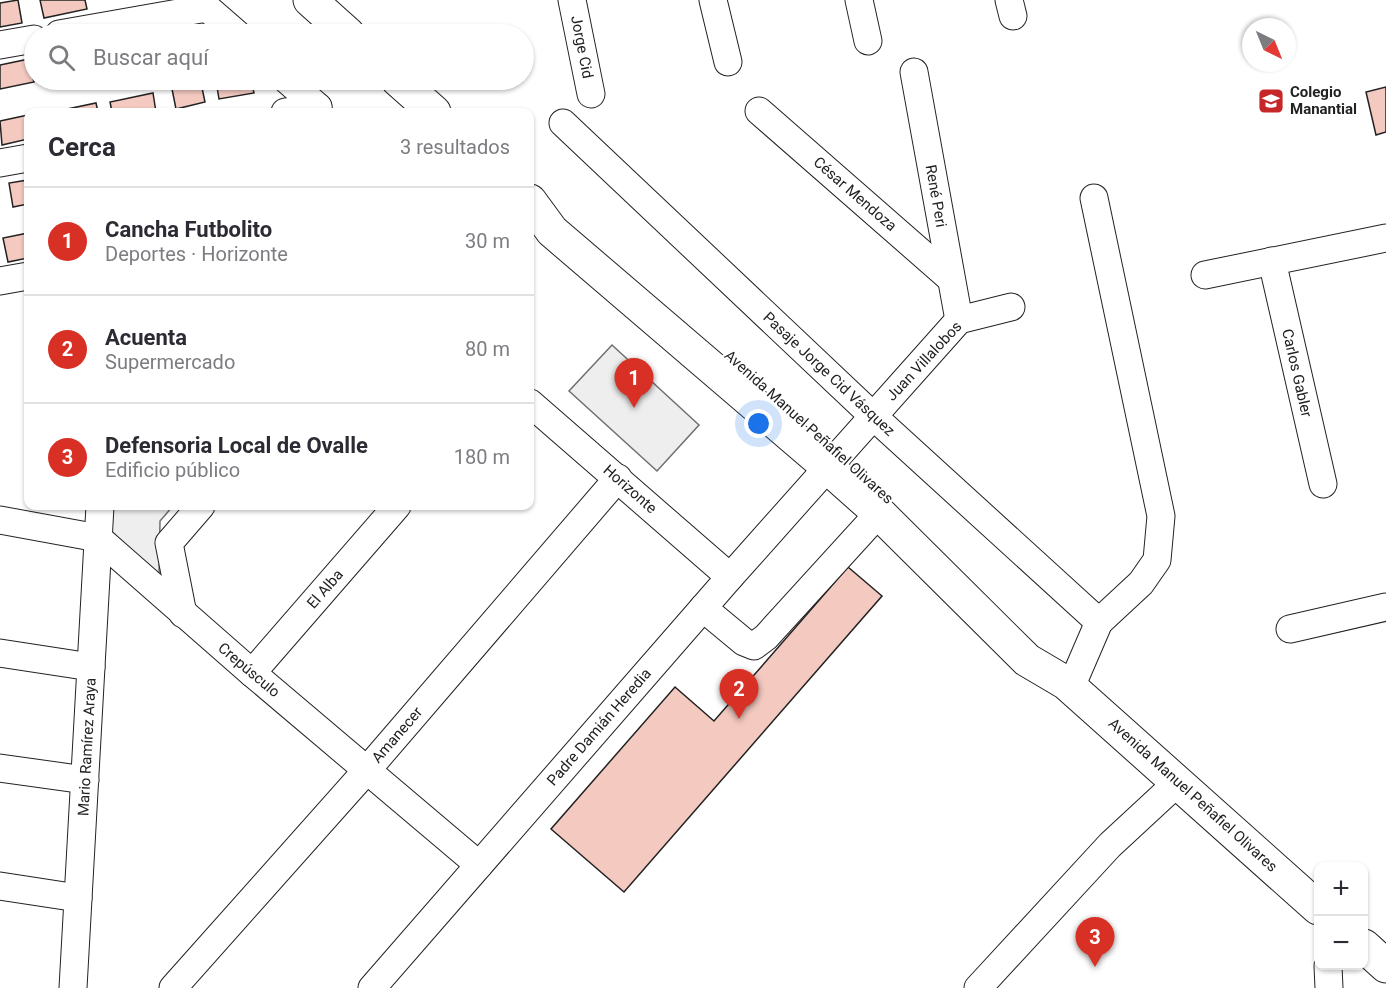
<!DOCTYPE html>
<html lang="es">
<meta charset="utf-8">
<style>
:root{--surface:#fff;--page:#f2f2f3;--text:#2b2b33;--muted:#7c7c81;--line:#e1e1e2;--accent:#d93025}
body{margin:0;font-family:Roboto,sans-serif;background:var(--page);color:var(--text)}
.controls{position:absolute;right:18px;bottom:18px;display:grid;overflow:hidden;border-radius:12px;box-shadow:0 2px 4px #0004}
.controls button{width:54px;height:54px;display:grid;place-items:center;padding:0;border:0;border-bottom:2px solid var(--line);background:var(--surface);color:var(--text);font:30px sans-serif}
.compass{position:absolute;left:1242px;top:18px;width:54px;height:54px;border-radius:50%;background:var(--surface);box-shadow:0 2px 4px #0004;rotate:137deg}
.you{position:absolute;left:759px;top:424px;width:21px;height:21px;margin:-15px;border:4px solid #fff;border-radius:50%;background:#1a73e8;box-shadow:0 0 0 9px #1a73e833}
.badge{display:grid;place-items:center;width:39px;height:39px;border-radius:50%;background:var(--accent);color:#fff;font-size:20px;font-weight:700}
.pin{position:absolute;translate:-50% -50px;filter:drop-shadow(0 2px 3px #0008)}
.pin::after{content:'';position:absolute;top:32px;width:21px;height:18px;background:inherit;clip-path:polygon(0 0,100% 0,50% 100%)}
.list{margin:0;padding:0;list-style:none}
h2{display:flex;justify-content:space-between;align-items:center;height:78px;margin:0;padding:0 24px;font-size:26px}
h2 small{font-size:20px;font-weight:400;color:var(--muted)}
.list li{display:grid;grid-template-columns:39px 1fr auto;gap:18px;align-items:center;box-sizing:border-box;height:108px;padding:0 24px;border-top:2px solid var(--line)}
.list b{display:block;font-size:22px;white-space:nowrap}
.list p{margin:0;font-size:20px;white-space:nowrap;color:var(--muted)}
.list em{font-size:20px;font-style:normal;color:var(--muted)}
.icon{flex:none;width:33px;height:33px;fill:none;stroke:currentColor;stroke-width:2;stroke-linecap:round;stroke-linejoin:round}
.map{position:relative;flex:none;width:1386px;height:988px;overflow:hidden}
.search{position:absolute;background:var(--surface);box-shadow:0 2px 4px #0004;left:24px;top:24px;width:510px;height:66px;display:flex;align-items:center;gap:15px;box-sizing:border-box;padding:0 21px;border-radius:33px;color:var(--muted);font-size:22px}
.panel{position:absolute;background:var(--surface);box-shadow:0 2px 4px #0004;left:24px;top:108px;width:510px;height:402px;border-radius:12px}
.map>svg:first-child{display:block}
.green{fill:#eee;stroke:#6f6f6f;stroke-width:1.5}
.building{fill:#f3c9c0;stroke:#222;stroke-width:1.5}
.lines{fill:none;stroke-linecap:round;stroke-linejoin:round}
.minor-casing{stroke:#222;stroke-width:29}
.major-casing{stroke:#222;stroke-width:35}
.minor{stroke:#fff;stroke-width:27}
.major{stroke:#fff;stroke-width:33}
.labels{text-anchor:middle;stroke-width:4.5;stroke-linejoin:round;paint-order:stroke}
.street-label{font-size:15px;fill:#222;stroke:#fff}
.poi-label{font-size:15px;font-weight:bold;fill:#222;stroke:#fff;text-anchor:start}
</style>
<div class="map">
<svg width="1386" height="988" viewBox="0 0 1386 988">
<rect width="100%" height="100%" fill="#fff"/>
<g class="green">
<polygon points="612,345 699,425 657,471 569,391"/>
<polygon points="105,506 173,506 160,521 159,577 103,523"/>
</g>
<g class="building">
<polygon points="18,0 22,23 0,27 0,3"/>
<polygon points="40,0 85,0 87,9 44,18"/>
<polygon points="29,59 34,82 0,89 0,65"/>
<polygon points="225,80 251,80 254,93 219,99 216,81"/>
<polygon points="201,83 205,102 176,109 172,89"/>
<polygon points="1386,87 1386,132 1376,135 1366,92"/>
<polygon points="153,93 156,112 112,112 110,102"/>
<polygon points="96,103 98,112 53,112"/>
<polygon points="28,115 28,139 2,145 0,121"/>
<polygon points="28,180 28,204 13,207 9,183"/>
<polygon points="28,233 28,258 8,262 3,238"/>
<polygon points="848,567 882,596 624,892 551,829 675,687 714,721"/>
</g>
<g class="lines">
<defs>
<g id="minor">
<polyline points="198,0 237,34"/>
<polyline points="572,0 591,94"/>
<polyline points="713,0 728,62"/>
<polyline points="859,0 868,41"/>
<polyline points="1009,0 1013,16"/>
<polyline points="59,34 207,8"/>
<polyline points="0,45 34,39"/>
<polyline points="914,72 959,320"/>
<polyline points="287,80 318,107"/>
<polyline points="759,111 950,278"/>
<polyline points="285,112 318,107"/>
<polyline points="563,123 873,416 1099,622"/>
<polyline points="0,163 28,158"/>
<polyline points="1272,261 1323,484"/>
<polyline points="1205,275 1386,238"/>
<polyline points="0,281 28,276"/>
<polyline points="530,403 730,577"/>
<polyline points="0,520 98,538 252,673 479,865"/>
<polyline points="703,608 744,642 754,646 766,637 879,513"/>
<polyline points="183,614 169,543 201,506"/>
<polyline points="1290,629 1386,607"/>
<polyline points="0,653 91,667"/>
<polyline points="252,673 397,506"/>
<polyline points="1071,687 1099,622 1141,583 1157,560 1161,516 1094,198"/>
<polyline points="0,768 85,780"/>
<polyline points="0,886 78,898"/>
<polyline points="1328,966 1329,988"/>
<polyline points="73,988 100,506"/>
<polyline points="173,988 367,770 618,478"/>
<polyline points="372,988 730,577 959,320 1011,307"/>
<polyline points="978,988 1110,845 1178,782"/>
</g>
<g id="major">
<polyline points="310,0 348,34"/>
<polyline points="398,80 434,112"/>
<polyline points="530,201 552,231 816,457 879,513 1027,660 1066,683 1318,908"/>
<polyline points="1364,946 1386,966"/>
</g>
</defs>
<use href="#minor" class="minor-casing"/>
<use href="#major" class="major-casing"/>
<use href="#minor" class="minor"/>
<use href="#major" class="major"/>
</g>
<defs>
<symbol id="school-square" viewBox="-11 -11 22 22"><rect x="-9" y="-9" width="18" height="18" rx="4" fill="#c62828" stroke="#fff"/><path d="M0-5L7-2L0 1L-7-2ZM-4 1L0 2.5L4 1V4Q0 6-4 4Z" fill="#fff"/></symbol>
</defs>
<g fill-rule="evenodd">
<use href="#school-square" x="1256" y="86" width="30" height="30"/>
</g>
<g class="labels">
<g class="street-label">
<text transform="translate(582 47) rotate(79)" y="5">Jorge Cid</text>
<text transform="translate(855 194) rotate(41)" y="5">César Mendoza</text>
<text transform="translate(936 196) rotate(80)" y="5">René Peri</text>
<text transform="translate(924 361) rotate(-47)" y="5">Juan Villalobos</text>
<text transform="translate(1297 373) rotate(77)" y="5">Carlos Gabler</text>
<text transform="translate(829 374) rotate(43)" y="5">Pasaje Jorge Cid Vásquez</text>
<text transform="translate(809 427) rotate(42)" y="5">Avenida Manuel Peñafiel Olivares</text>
<text transform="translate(630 489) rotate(41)" y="5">Horizonte</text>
<text transform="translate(325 589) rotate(-49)" y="5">El Alba</text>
<text transform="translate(249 670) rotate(40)" y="5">Crepúsculo</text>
<text transform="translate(599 727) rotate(-49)" y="5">Padre Damián Heredia</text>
<text transform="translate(397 735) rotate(-49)" y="5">Amanecer</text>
<text transform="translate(87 747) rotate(-87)" y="5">Mario Ramírez Araya</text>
<text transform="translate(1193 795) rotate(42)" y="5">Avenida Manuel Peñafiel Olivares</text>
</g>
<g class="poi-label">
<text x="1290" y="97">Colegio<tspan x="1290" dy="17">Manantial</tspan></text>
</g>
</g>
</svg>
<div class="controls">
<button>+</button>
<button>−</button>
</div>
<svg class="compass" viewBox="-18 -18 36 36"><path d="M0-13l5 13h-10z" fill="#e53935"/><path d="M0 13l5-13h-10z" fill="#7c7c81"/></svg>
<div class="you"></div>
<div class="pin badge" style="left:634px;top:408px">1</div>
<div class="pin badge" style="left:739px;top:719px">2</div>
<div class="pin badge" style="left:1095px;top:967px">3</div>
<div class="search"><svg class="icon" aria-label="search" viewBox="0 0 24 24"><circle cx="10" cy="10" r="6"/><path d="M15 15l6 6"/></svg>Buscar aquí</div>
<section class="panel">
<h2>Cerca<small>3 resultados</small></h2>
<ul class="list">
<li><span class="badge">1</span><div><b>Cancha Futbolito</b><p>Deportes · Horizonte</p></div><em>30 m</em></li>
<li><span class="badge">2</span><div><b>Acuenta</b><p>Supermercado</p></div><em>80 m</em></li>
<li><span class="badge">3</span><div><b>Defensoria Local de Ovalle</b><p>Edificio público</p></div><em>180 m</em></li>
</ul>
</section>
</div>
